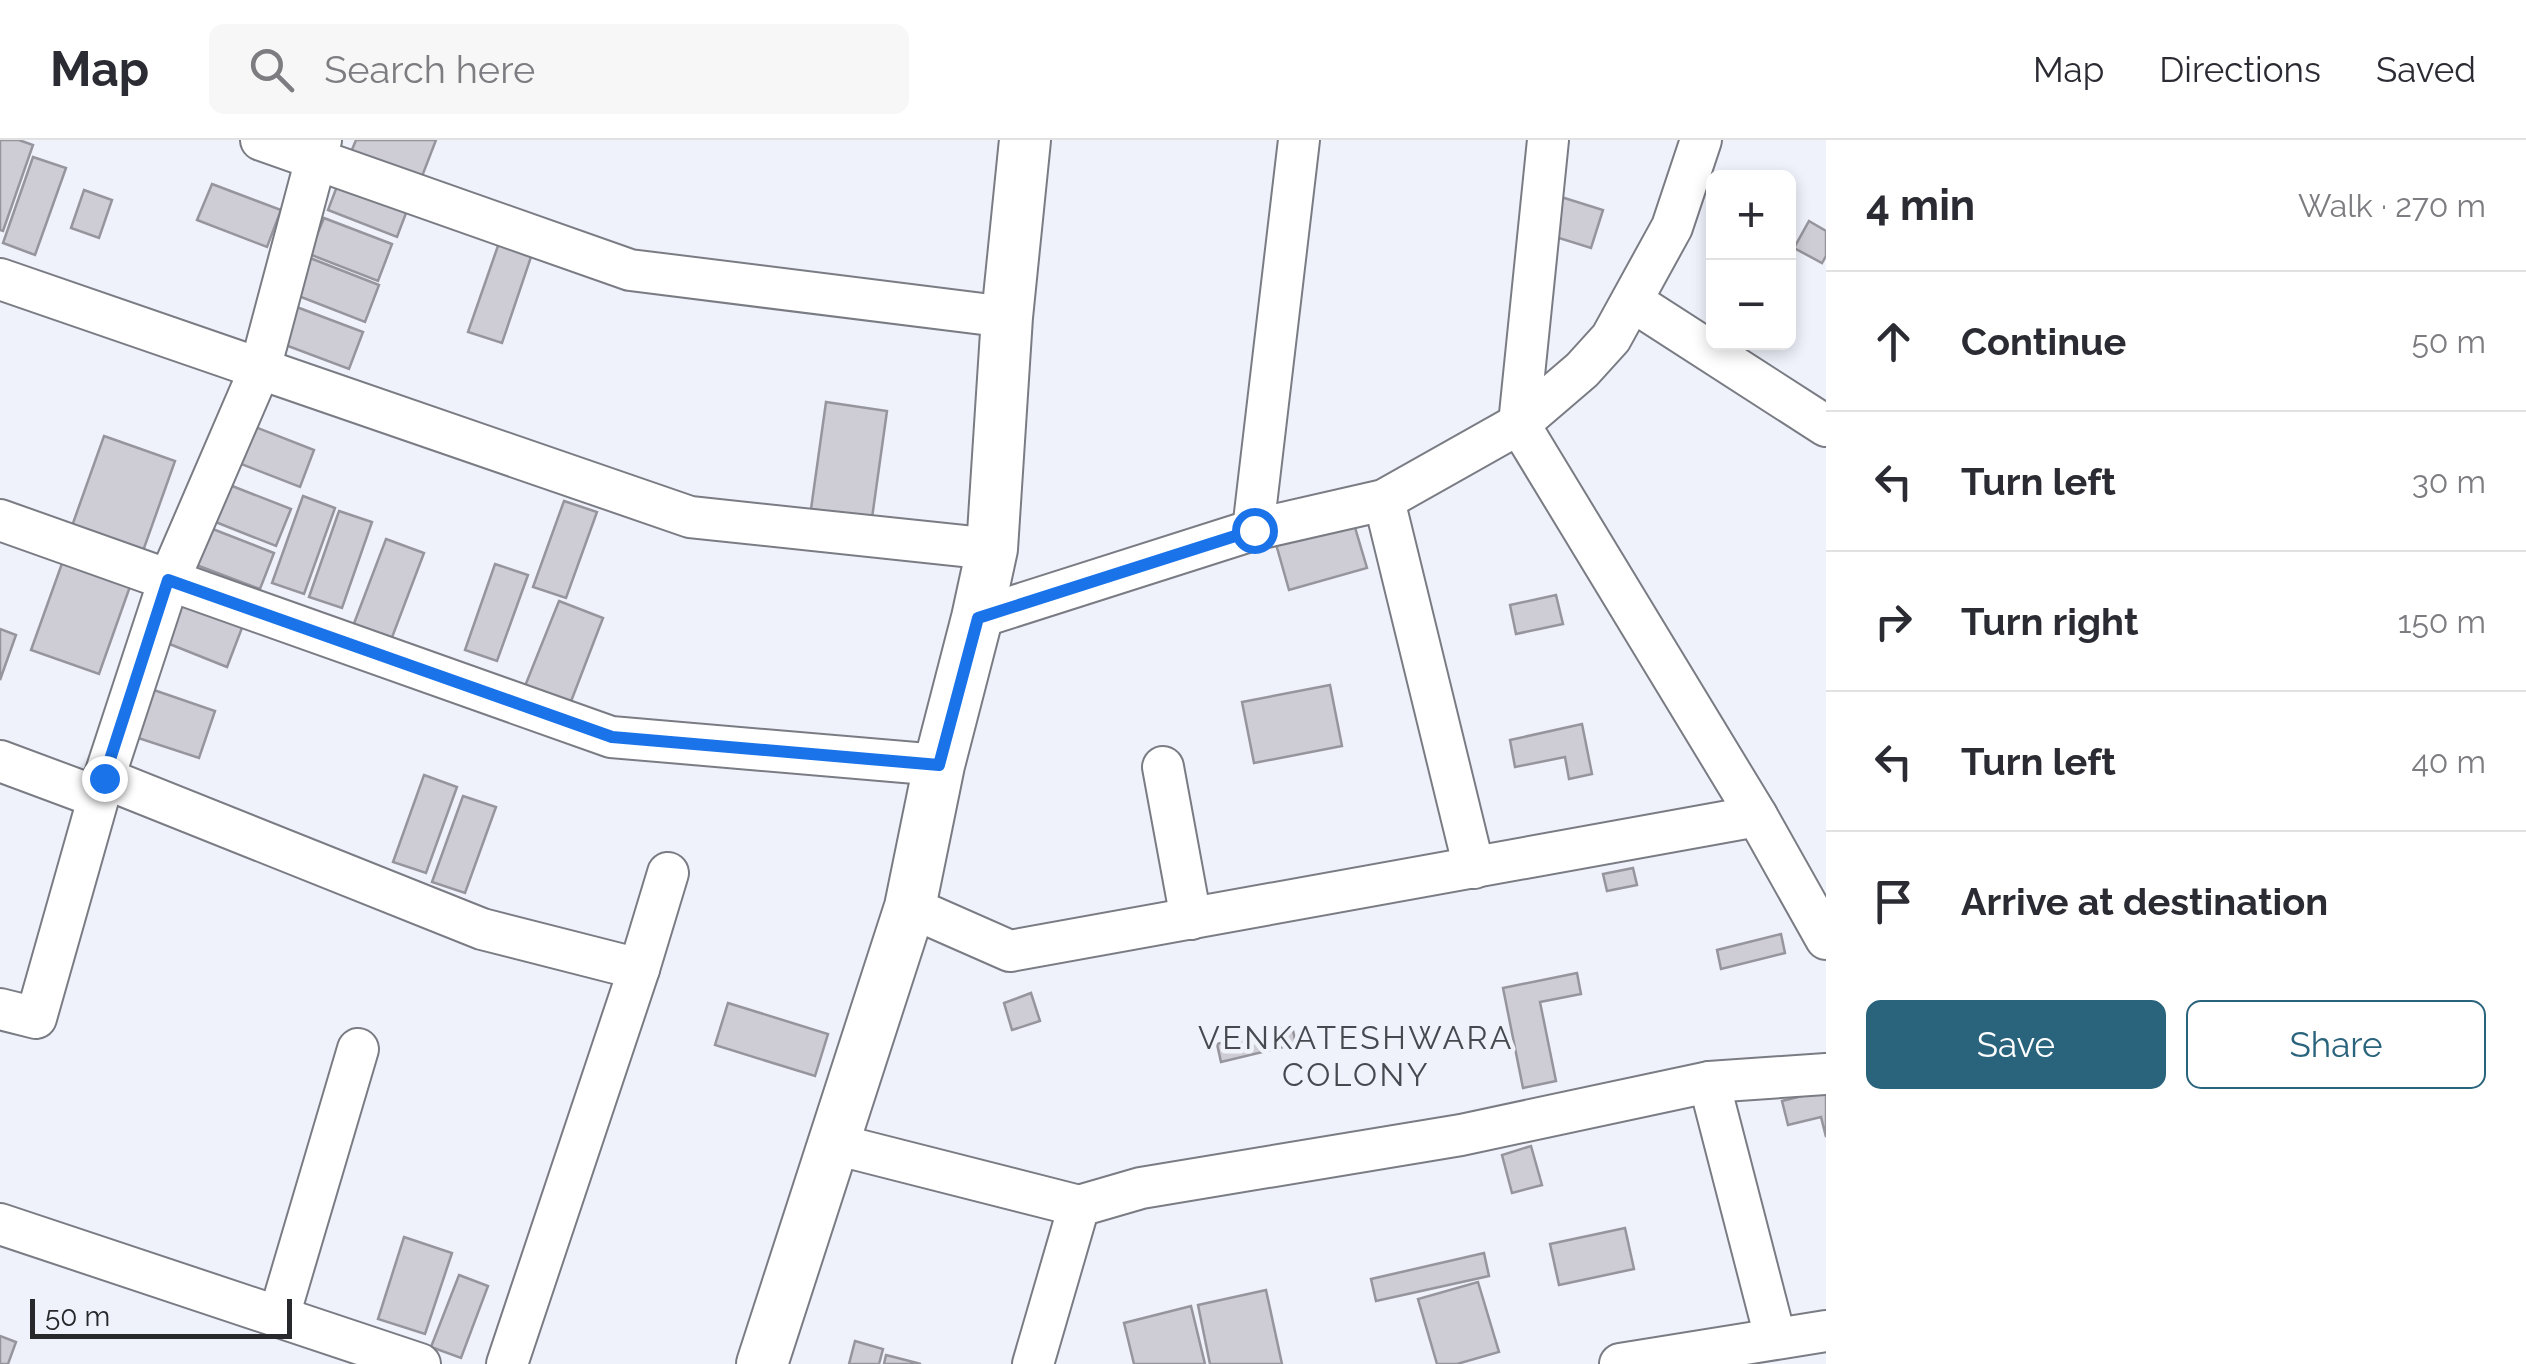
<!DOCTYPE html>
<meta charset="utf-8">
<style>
:root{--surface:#fff;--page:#f7f7f7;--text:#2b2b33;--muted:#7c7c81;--line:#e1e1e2;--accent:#2a637c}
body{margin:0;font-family:Raleway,sans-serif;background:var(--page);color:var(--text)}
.controls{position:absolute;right:30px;top:30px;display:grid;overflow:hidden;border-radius:15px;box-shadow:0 5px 15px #0003}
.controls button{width:90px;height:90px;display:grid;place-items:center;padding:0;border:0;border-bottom:2px solid var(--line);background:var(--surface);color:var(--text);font:50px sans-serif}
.scale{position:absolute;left:30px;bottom:25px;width:262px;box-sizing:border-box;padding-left:10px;border:5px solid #27282b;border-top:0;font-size:28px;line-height:35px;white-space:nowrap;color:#27282b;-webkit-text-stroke:8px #eff2fb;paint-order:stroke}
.stop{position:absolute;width:30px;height:30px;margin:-22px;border:8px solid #1a73e8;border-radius:50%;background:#fff}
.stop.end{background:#1a73e8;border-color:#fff;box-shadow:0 2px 10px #0008}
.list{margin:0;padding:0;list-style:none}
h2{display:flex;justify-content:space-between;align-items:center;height:130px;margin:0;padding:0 40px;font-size:42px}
h2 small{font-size:32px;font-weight:400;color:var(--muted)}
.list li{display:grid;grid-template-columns:65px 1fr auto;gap:30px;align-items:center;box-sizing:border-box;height:140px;padding:0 40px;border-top:2px solid var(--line)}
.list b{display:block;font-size:38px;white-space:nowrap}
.list em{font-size:32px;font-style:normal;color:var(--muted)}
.actions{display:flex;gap:20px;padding:30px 40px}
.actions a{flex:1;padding:22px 0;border:2px solid var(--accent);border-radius:15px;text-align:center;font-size:35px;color:var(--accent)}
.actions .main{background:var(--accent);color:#fff}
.icon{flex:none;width:55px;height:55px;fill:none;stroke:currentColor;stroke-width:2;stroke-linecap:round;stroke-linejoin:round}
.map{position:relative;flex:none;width:1826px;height:1224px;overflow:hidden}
header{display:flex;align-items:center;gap:60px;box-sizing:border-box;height:140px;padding:0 50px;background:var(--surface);border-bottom:2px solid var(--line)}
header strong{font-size:48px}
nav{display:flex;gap:55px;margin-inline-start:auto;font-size:35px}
.search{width:700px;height:90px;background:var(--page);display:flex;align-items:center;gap:25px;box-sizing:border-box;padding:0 35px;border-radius:15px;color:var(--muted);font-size:38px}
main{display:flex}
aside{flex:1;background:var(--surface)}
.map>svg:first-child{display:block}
.building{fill:#ceccd5;stroke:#96959d;stroke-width:2.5}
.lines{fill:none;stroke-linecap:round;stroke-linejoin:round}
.minor-casing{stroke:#7a7c84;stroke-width:44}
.tertiary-casing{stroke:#7a7c84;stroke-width:54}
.minor{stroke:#fff;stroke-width:40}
.tertiary{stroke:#fff;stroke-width:50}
.route{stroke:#1a73e8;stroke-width:12}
.labels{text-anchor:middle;stroke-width:9;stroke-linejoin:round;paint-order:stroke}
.neighbourhood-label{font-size:32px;letter-spacing:2.5px;fill:#474950;stroke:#eff2fb}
</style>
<header>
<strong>Map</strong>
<div class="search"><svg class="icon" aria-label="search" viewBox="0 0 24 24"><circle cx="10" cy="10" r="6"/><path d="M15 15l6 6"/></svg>Search here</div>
<nav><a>Map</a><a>Directions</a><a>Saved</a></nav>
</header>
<main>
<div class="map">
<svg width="1826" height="1224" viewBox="0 0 1826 1224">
<rect width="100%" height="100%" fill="#eff2fb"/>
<g class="building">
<polygon points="0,0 19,0 33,5 3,91 0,90"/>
<polygon points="356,0 436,0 421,39 351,12"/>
<polygon points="33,17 66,28 35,115 3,103"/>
<polygon points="342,33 411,60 397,97 328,70"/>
<polygon points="212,44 281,70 267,107 197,80"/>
<polygon points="84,50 112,60 99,98 71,88"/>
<polygon points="1558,56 1603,70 1591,108 1546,94"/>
<polygon points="324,78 392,104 378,141 309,114"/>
<polygon points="1809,81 1826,91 1826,116 1822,123 1794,108"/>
<polygon points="500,100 533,111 502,203 468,192"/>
<polygon points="310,118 379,145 365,182 296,155"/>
<polygon points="294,166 363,192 349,229 280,203"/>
<polygon points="826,262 887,271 872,378 811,369"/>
<polygon points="245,283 314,310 300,347 231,320"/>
<polygon points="104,296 175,321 143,411 72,386"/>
<polygon points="222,342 291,369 276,406 208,379"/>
<polygon points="303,356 335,368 304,454 272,443"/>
<polygon points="564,361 597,372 566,458 533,447"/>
<polygon points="339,371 372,382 342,468 309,457"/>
<polygon points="1351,374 1367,428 1289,450 1274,397"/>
<polygon points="205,386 274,413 260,449 191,423"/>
<polygon points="386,399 424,413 388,508 350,494"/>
<polygon points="65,415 133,438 99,534 31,510"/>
<polygon points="495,424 528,435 497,521 465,510"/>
<polygon points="1556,455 1563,484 1516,494 1510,465"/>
<polygon points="186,456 245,480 227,527 167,503"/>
<polygon points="559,461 603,478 570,564 525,546"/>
<polygon points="0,489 16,495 0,540"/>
<polygon points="1330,545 1342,606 1254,623 1242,562"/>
<polygon points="148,548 215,571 199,618 132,596"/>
<polygon points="1582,584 1592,634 1569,639 1565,617 1515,627 1510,600"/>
<polygon points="424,635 457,647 426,733 393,722"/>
<polygon points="463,656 496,667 465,753 432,742"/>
<polygon points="1633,728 1637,745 1607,751 1603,734"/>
<polygon points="1781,794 1785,813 1721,829 1717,810"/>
<polygon points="1577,833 1581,854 1540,862 1556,941 1523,948 1503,848"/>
<polygon points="1031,853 1040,881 1012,890 1004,863"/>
<polygon points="728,863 828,894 815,936 715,905"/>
<polygon points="1292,886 1296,904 1221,922 1217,904"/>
<polygon points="1826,950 1826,997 1821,977 1788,985 1782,961"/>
<polygon points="1531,1006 1542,1045 1512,1053 1502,1015"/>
<polygon points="1625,1088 1634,1129 1559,1145 1550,1104"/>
<polygon points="404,1097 452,1113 425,1194 378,1179"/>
<polygon points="1484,1113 1489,1136 1376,1161 1371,1139"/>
<polygon points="459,1135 488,1146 461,1218 431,1207"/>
<polygon points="1478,1142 1499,1212 1457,1224 1437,1224 1418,1159"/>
<polygon points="1266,1150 1282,1224 1210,1224 1198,1165"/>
<polygon points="1191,1166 1205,1224 1134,1224 1124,1183"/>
<polygon points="0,1196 16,1202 8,1224 0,1224"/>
<polygon points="855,1201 883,1209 879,1224 849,1224"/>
<polygon points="886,1215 921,1224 884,1224"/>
</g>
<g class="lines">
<defs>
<g id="minor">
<polyline points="261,0 630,130 1007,177"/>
<polyline points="321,0 260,229 169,440 104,638 482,789 639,829"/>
<polyline points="1548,0 1519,284 1757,676 1826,799"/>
<polyline points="0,139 690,377 992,409"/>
<polyline points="1632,161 1826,286"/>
<polyline points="1384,360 1474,728"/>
<polyline points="0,380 611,597 939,625"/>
<polyline points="1253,390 1299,0"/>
<polyline points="977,478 1253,390 1384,360 1519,284 1582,230 1611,198 1672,87 1701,0"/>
<polyline points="0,621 97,657"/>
<polyline points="1163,627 1191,779"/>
<polyline points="910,767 1010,811 1757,676"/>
<polyline points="0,869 36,878 104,638"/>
<polyline points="1709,942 1775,1197"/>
<polyline points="835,1004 1079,1066"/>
<polyline points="0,1084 420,1224"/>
<polyline points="279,1176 358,909"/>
<polyline points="507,1224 639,829 668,733"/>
<polyline points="1033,1224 1079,1066 1141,1048 1461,995 1709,942 1826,934"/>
<polyline points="1620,1224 1826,1191"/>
</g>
<polyline id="tertiary" points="762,1224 910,767 939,625 977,478 992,409 1007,177 1025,0"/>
</defs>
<use href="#minor" class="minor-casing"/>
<use href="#tertiary" class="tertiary-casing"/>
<use href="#minor" class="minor"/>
<use href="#tertiary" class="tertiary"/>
</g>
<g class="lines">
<polyline class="route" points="104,638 168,440 612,597 939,625 978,478 1254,390"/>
</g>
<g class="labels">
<g class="neighbourhood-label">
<text x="1356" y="909">VENKATESHWARA<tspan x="1356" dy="37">COLONY</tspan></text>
</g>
</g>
</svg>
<div class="controls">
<button>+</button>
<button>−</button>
</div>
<div class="scale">50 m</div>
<div class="stop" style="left:1254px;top:390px"></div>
<div class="stop end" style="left:104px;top:638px"></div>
</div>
<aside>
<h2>4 min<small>Walk · 270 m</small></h2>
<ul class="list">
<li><svg class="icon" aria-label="ahead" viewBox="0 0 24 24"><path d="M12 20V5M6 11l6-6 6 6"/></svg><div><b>Continue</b></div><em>50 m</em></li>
<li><svg class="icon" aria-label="left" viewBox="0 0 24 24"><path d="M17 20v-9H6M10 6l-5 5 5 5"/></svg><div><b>Turn left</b></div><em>30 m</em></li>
<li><svg class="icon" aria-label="right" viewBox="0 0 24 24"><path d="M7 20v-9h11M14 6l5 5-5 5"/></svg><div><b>Turn right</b></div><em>150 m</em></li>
<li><svg class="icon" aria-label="left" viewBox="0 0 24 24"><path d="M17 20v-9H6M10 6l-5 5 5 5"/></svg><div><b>Turn left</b></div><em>40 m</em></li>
<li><svg class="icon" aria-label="arrive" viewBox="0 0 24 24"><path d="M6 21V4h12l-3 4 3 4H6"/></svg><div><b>Arrive at destination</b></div></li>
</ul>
<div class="actions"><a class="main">Save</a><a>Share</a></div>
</aside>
</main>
